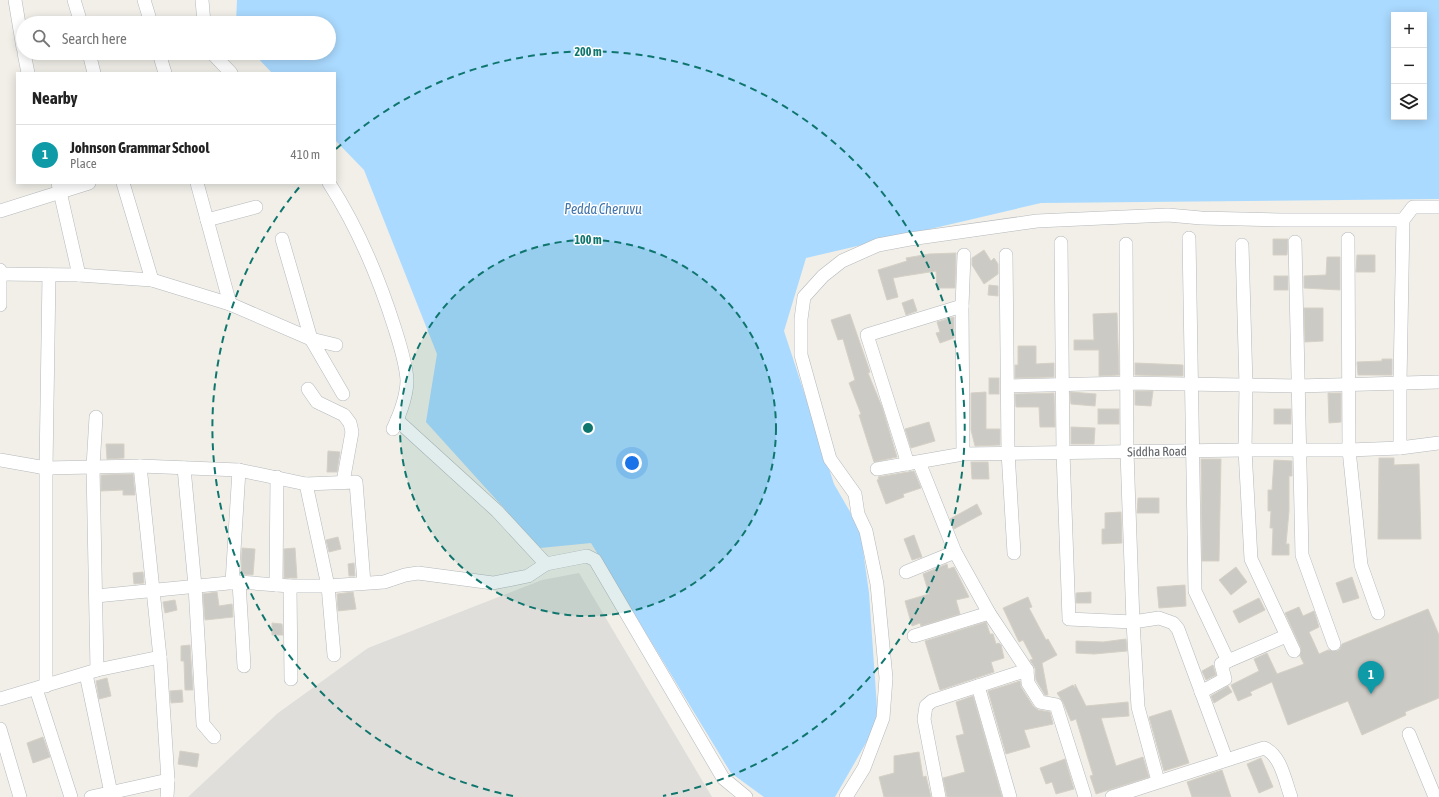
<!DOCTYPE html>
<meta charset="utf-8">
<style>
:root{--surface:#fff;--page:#f6f6f6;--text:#222;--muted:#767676;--line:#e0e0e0;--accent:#d93025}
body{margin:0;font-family:"Asap Condensed",sans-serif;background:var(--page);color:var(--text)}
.controls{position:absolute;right:12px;top:12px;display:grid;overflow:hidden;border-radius:0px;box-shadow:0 2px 10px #0003}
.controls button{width:36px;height:36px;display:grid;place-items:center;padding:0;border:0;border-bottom:1px solid var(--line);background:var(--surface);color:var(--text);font:20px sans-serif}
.you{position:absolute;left:632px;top:463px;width:14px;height:14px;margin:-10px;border:3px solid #fff;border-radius:50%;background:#1a73e8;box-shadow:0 0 0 6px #1a73e833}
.badge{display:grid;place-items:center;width:26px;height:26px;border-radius:50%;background:var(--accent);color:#fff;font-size:13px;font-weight:700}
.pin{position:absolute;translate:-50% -33px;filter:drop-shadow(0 1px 2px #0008)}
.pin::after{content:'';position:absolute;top:21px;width:14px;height:12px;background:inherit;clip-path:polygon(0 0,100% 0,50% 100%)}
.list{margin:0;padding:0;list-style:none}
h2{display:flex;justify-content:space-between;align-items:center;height:52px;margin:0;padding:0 16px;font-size:17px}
h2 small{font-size:13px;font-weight:400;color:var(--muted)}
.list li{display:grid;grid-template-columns:26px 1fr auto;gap:12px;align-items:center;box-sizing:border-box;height:60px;padding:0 16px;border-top:1px solid var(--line)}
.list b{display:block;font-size:15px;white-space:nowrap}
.list p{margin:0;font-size:13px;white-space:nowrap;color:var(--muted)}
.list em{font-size:13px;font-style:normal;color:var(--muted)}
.icon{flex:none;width:22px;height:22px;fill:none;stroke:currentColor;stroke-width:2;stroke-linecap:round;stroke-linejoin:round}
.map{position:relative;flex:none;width:1439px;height:797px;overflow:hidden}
.search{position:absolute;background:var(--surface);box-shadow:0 2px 10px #0003;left:16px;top:16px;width:320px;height:44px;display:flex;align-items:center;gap:10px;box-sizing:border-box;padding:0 14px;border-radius:22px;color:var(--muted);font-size:15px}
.panel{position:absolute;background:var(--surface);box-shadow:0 2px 10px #0003;left:16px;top:72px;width:320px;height:112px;border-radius:0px}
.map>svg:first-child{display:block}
.industrial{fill:#e0deda}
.water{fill:#aadaff;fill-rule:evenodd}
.building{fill:#cccac5;stroke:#d6d1c6}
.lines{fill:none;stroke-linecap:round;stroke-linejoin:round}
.minor-casing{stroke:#b5b8bc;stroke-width:14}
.minor{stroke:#fff;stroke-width:13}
.ring{fill:none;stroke:#0f766e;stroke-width:2;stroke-dasharray:7 5}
.labels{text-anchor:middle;stroke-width:3;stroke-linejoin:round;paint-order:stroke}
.street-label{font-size:13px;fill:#5f6368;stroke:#fff}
.water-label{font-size:14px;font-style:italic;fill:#4174aa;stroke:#fff}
.centre{fill:#0f766e;stroke:#fff;stroke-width:2}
.ring-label{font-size:12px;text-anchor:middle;font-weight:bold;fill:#0f766e;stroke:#fff;stroke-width:3;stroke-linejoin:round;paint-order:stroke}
</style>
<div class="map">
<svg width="1439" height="797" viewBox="0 0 1439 797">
<rect width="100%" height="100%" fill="#f1efe8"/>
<polygon class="industrial" points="579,573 712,797 188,797 278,713 368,648 542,580"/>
<path class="water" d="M237 0H1439V199L1041 203 806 258 784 331 834 484 860 529 869 593 878 722 835 797H764L731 773 591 543 540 548 426 422 437 354 364 170 335 140V73H272L253 53H329V23H236ZM1394 15H1424V117H1394Z"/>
<g class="building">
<polygon points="1273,239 1288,239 1287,255 1273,255"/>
<polygon points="984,250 991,261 994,258 998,264 998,274 984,284 972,265 972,258"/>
<polygon points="956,253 955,288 937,288 936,271 904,276 893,278 898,297 887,300 878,270 907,261 906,258 929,254"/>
<polygon points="1357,255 1375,255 1375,272 1356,272"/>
<polygon points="1327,257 1340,257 1340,290 1304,288 1304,276 1326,275"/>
<rect x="1274" y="276" width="14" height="14"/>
<polygon points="989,285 998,286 998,296 988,295"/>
<polygon points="913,299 917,311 906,315 902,303"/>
<polygon points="1304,308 1323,308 1323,341 1305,342"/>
<polygon points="1117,313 1119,375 1099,376 1099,350 1074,350 1074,340 1094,340 1093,314"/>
<polygon points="850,314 870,372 868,373 882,407 897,457 874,462 859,415 861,414 849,383 855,380 843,339 838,340 831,320"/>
<polygon points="954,317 954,338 940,343 936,333 940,332 937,322"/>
<polygon points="1018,346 1036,346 1036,364 1054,363 1054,377 1015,378 1015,365 1018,365"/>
<polygon points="1382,359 1392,359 1392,375 1358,375 1357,362 1382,361"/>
<polygon points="1135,363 1183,365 1183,376 1135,375"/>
<rect x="989" y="378" width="10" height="16"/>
<polygon points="1135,391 1153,391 1151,406 1135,405"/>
<polygon points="986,392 986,429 1000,429 1000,445 975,446 971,430 971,393"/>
<polygon points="1070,392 1096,394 1095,406 1071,404"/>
<polygon points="1054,393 1055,427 1040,427 1039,407 1016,407 1015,394"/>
<polygon points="1328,393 1341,393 1341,422 1329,423"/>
<rect x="1098" y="409" width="21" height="15"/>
<rect x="1274" y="409" width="17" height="15"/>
<polygon points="929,422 935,441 911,448 905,429"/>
<polygon points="1071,427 1095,428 1094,444 1071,444"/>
<polygon points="106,444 124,444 124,458 107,459"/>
<polygon points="328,451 340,452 337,472 327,472"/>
<polygon points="1379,458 1394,458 1394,465 1419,464 1421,539 1378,539"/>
<polygon points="1201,459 1221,459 1219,561 1202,561"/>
<polygon points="1274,460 1292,461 1292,476 1289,476 1289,511 1286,544 1289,544 1289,555 1272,555 1273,528 1270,528 1271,511 1268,511 1268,490 1272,490"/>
<polygon points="971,462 988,462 989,479 972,479"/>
<polygon points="914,471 921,488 903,494 904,497 886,504 877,480 879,479 878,477"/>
<polygon points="133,474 135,495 123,495 123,490 101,491 101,475"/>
<polygon points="1138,498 1159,498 1159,513 1137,513"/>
<polygon points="977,504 982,514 954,529 950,519"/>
<polygon points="1121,512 1122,543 1102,544 1102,529 1105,529 1105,513"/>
<polygon points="914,535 922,557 912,560 904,539"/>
<polygon points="338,537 341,549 329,552 326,540"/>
<polygon points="242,548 255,549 253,575 241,574"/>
<polygon points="295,548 297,578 284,578 284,549"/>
<polygon points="354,563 355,576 349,576 348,564"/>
<polygon points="947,564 948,569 954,567 969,597 956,600 960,614 921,626 920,623 912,626 905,601 929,594 923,574"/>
<polygon points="1236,567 1247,582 1231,595 1219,580"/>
<polygon points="143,572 144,583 134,584 133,573"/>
<polygon points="1352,577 1359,598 1343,603 1336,583"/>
<polygon points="1185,585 1186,606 1159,608 1157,587"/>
<polygon points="217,592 219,606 232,604 233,617 205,620 203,594"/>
<polygon points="353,592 356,609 338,611 337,594"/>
<polygon points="1091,592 1091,603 1076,603 1076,593"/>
<polygon points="1028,597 1032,607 1029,608 1046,640 1048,639 1057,655 1042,663 1048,695 1045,695 1036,680 1035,668 1030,660 1033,659 1023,640 1019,642 1003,608"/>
<polygon points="1259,598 1265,610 1239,623 1233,611"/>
<polygon points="175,600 177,610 165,613 163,602"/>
<polygon points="1299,607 1303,616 1314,611 1319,627 1309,632 1319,654 1328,650 1337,651 1340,649 1342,644 1428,609 1439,635 1439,698 1405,712 1406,715 1362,735 1348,701 1288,725 1272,682 1250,692 1252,695 1238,701 1231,685 1259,671 1254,659 1267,653 1277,674 1304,664 1300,656 1301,648 1285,613"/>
<polygon points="986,622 990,634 993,634 996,644 999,643 1001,645 1004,658 991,662 994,672 940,690 925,641"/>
<polygon points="272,623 282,624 283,635 272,635"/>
<polygon points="1126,639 1127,651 1094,654 1076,653 1076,641 1103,642"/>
<polygon points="190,645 193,690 185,690 184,661 181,661 181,646"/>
<polygon points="1213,665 1216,675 1206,680 1202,671"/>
<polygon points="107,678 111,696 99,699 96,681"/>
<polygon points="1020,681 1021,687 1033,706 1038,710 1050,712 1053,724 1024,730 1030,747 1006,754 988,691"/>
<polygon points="1075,684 1086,706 1128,702 1129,716 1101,718 1116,766 1143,757 1149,777 1096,794 1090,776 1093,775 1076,719 1071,721 1063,702 1057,693 1073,685 1075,688"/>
<polygon points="1228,686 1232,692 1214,703 1211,696"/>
<polygon points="182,690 183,702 171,703 170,691"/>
<polygon points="973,696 1002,797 947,797 943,778 965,772 956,736 964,734 956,702"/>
<polygon points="1171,710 1189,763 1164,771 1149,717"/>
<polygon points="43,737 50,757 33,763 27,743"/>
<polygon points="180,751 199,754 197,767 178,764"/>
<polygon points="919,752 923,777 926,776 931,797 884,797 879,777 894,773 894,756"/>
<polygon points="1261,758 1273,787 1259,793 1247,764"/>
<polygon points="1065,759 1074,789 1056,794 1052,782 1046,784 1040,768"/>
<polygon points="1222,770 1231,797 1192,797 1187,782"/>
</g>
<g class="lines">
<defs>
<g id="minor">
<polyline points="15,0 23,48"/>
<polyline points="74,0 81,23"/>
<polyline points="144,0 151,23"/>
<polyline points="202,0 204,23"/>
<polyline points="24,53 28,73"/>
<polyline points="89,53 94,73"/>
<polyline points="159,53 165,73"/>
<polyline points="212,53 231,73"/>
<polyline points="58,183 79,275"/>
<polyline points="123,183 152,280"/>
<polyline points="197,183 230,304"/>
<path d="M329 183C358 228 379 278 395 329 400 345 406 363 407 380 407 397 400 414 393 429"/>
<polyline points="0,211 89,183"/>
<polyline points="207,220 256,207"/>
<polyline points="1403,220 1413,207 1439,207"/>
<polyline points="1189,238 1195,591 1228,661"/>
<polyline points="1348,239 1349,450 1361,565 1378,613"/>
<polyline points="1295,242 1302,555 1334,644"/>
<polyline points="1061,243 1063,452 1069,619 1133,622 1159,618 1173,623 1178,629 1226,759"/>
<polyline points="1126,244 1127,452 1133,622 1138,707 1158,781"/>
<polyline points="1242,245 1246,385 1245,450 1251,559 1294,651"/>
<polyline points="1006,255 1008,452 1014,553"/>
<polyline points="0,270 0,305"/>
<polyline points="0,274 79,275 152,280 230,304 311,339 282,239"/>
<polyline points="336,345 311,339 343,394"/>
<polyline points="1008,386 1127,383 1298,386 1439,382"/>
<polyline points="308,389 317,402 344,415 350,423 352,432 343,482"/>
<polyline points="96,417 93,467 97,670"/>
<polyline points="397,420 497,511 546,564 587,556 595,560 723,778 746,797"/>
<polyline points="1400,448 1400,382 1403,220"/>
<polyline points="963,454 962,306 964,255"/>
<polyline points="0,460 46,468 140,466 239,470 306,484 356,482 364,583"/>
<polyline points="919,462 955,552 989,613 1027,670 1028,683 1040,702 1056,705 1085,797"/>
<polyline points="908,464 867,335 962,306"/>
<polyline points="140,466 160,657 168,780 167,797"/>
<polyline points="184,468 195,586 203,724 214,737"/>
<polyline points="877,469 963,454 1245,450 1349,450 1400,448 1439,443"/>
<polyline points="306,484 328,586 334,655"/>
<polyline points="906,572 955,552"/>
<polyline points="239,582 244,666"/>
<polyline points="232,583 239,470"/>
<polyline points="276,585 277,477"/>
<polyline points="290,586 291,679"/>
<polyline points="96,596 239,582 290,586 328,586 384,582 405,575 418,573 493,583 528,576 546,564"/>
<polyline points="914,636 989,613"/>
<polyline points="86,674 111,793"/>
<polyline points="46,686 46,468 49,275"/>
<polyline points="978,686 1010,797"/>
<polyline points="36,689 71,797"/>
<polyline points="1201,692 1225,679 1221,664 1286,636"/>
<polyline points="0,699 97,670 160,657"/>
<polyline points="0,729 20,797"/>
<polyline points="1409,734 1435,797"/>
<polyline points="91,797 168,780"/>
<polyline points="846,797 864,768 883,718 886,678 877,584 866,531 858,514 855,494 830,459 801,355 801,319 804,297 823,276 842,261 878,245 910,239 1037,221 1168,215 1201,218 1281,220 1403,220"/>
<polyline points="939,797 924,719 926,706 932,701 1027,670"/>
<path d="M1112 797 1264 748C1281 755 1285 781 1291 797"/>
</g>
</defs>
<use href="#minor" class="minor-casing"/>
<use href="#minor" class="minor"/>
</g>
<circle cx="588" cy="428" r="188" fill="#0f766e" fill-opacity=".12"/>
<g class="ring">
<circle cx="588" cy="428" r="188"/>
<path d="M513 796A376 376 0 0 1 302 184M336 149A376 376 0 1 1 663 796"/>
</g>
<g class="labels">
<g class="street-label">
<text transform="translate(1157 451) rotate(-1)" y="5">Siddha Road</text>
</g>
<g class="water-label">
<text x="603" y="214">Pedda Cheruvu</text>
</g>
</g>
<circle cx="588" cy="428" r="6" class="centre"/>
<g class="ring-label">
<text x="588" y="56">200 m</text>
<text x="588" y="244">100 m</text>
</g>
</svg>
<div class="controls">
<button>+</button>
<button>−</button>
<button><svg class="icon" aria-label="layers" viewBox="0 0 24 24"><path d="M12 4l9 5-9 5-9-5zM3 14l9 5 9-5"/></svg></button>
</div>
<div class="you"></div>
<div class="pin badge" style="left:1371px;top:694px;background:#0f9aa8">1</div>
<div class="search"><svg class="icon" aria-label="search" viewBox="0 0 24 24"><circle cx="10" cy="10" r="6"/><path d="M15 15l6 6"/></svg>Search here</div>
<section class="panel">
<h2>Nearby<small></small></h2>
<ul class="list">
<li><span class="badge" style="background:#0f9aa8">1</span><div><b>Johnson Grammar School</b><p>Place</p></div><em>410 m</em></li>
</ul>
</section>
</div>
